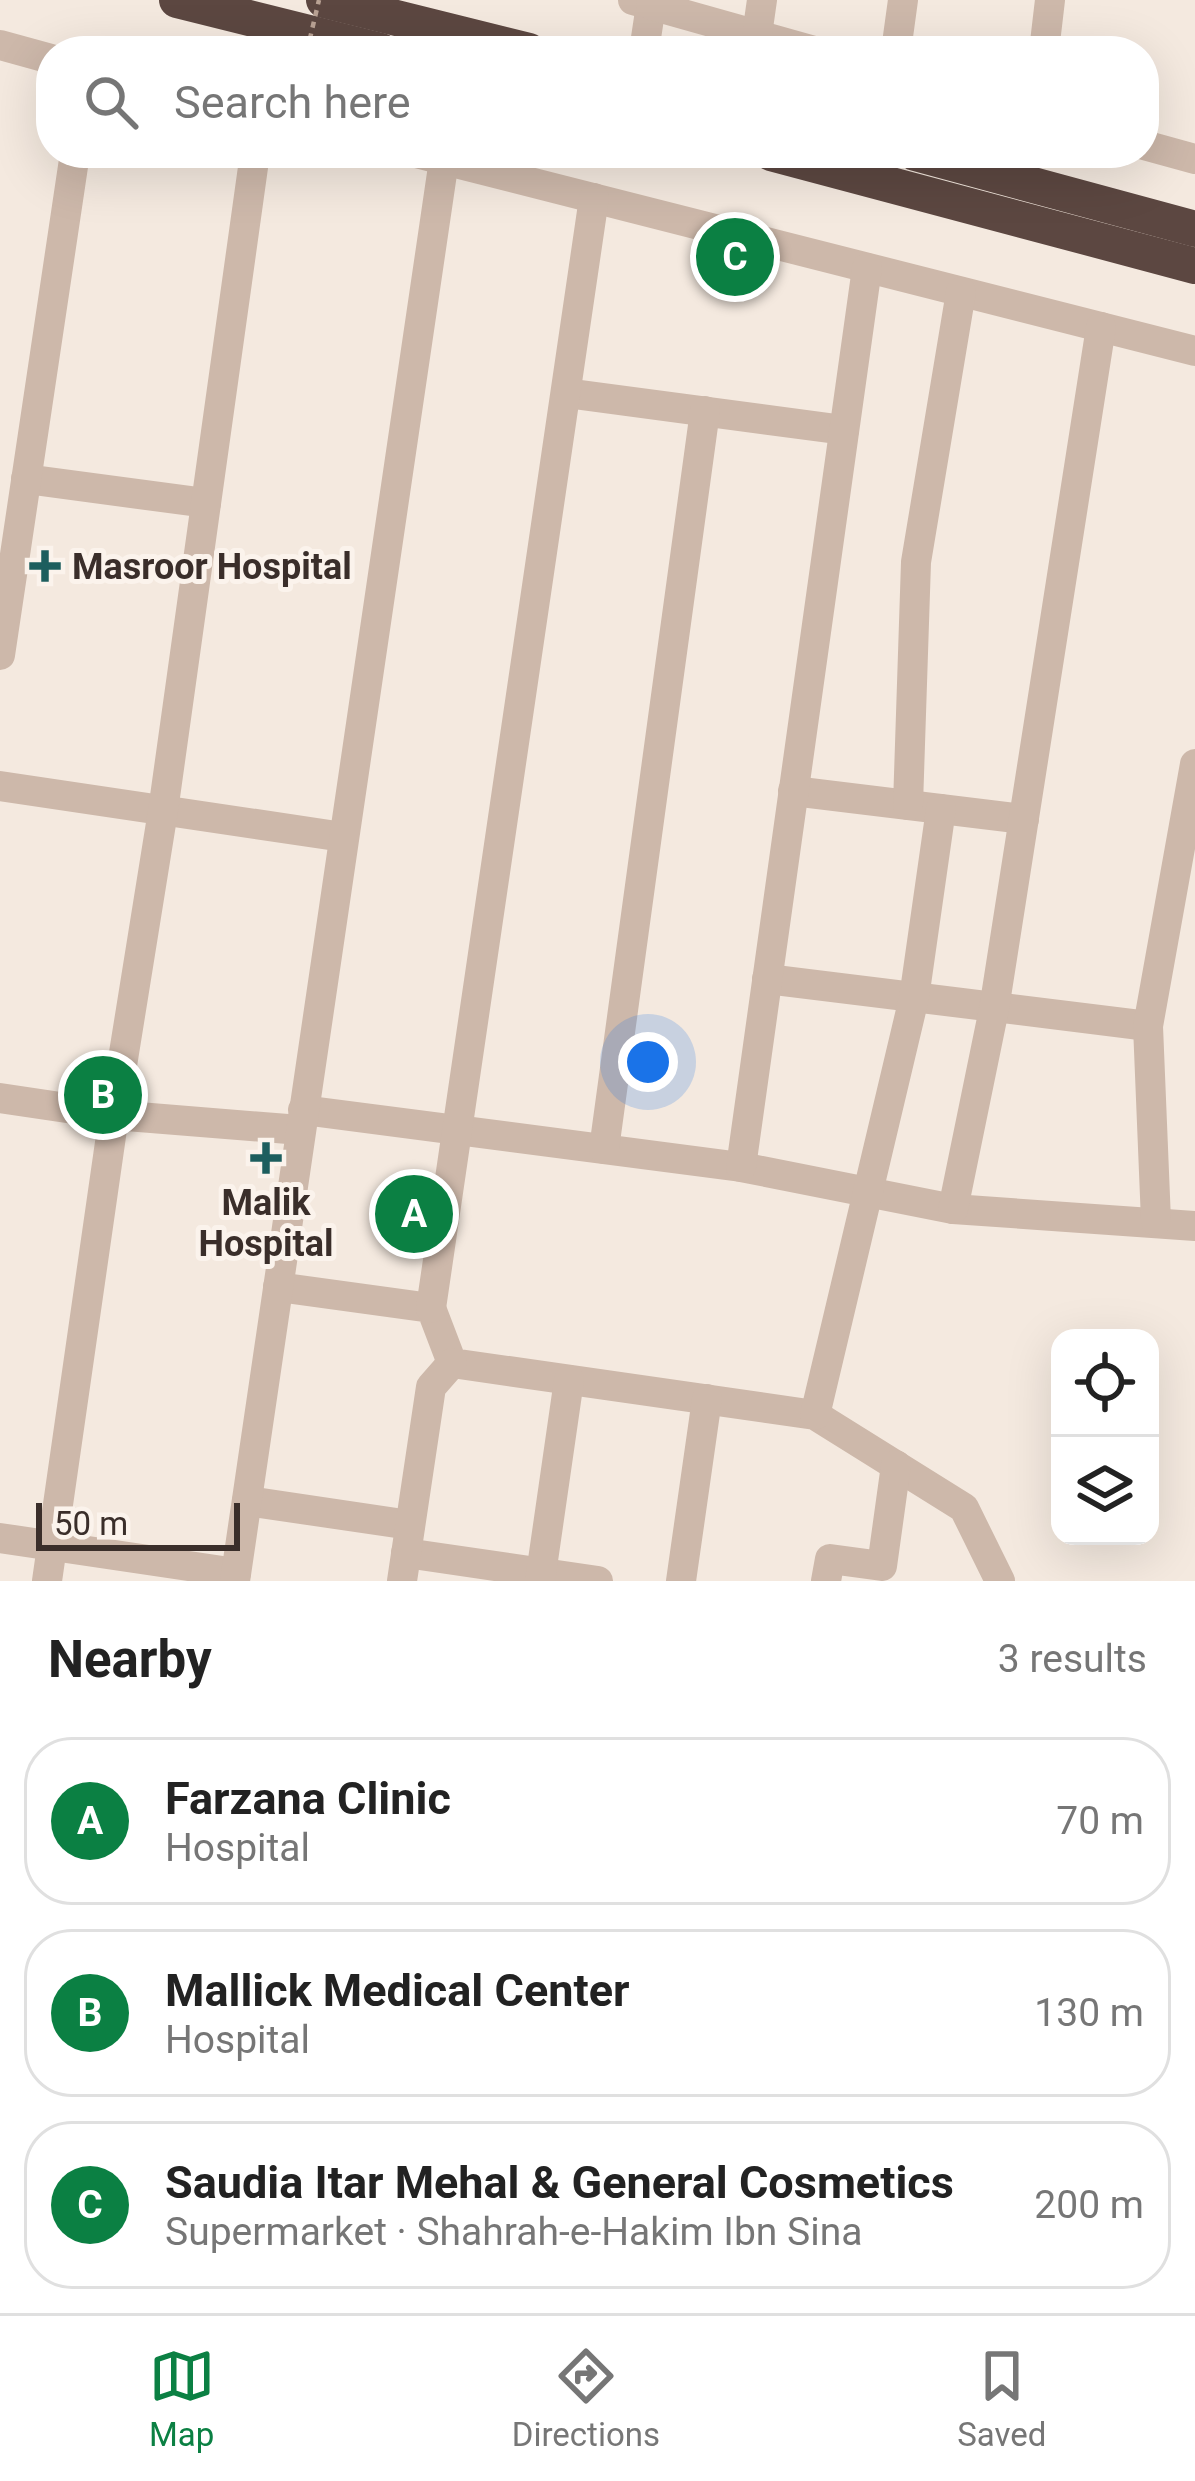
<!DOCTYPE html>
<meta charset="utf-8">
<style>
:root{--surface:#fff;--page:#f6f6f6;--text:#222;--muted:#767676;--line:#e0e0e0;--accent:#0b8043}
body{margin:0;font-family:Roboto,sans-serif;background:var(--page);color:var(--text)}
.controls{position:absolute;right:36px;bottom:36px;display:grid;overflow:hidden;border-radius:24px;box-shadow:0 12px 48px #0002}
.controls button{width:108px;height:108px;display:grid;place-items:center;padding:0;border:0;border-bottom:3px solid var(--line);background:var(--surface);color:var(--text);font:60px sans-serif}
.scale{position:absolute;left:36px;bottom:30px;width:204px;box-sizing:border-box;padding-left:12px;border:6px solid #3a2e2a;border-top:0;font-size:33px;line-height:42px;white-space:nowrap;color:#3a2e2a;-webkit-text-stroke:9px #fbf3ec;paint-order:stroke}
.you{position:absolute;left:648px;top:1062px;width:42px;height:42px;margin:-30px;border:9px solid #fff;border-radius:50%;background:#1a73e8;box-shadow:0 0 0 18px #1a73e833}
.badge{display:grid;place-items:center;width:78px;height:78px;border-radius:50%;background:var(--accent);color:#fff;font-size:39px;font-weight:700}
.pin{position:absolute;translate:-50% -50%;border:6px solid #fff;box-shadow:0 3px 12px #0006}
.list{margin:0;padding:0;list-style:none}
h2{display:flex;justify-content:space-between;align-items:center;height:156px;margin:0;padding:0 48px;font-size:51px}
h2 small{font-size:39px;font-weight:400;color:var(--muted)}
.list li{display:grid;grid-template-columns:78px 1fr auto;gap:36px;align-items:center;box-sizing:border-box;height:168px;margin:0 24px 24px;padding:0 24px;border:3px solid var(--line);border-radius:48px}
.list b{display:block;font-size:45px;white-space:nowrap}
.list p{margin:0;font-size:39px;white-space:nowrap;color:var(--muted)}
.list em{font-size:39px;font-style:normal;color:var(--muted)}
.icon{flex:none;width:66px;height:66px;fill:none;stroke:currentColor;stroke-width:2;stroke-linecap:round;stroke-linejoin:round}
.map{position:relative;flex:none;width:1195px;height:1581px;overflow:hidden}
.search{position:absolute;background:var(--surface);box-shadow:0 12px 48px #0002;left:36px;right:36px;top:36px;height:132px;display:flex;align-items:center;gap:30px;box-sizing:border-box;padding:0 42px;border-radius:48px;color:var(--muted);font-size:45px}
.sheet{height:732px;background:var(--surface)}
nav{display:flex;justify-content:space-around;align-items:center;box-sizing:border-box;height:168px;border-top:3px solid var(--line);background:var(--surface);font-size:33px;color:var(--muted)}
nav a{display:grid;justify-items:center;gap:6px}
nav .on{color:var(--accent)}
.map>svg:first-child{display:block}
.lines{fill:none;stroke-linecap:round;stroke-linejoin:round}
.minor{stroke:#cdb8aa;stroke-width:30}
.highway{stroke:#5c4741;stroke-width:36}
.path-bridge{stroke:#b9a294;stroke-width:4.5;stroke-dasharray:6 6;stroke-linecap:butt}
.poi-dot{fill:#1d5e5e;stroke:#fbf3ec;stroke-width:4.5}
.labels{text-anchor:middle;stroke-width:10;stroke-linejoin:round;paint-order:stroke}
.poi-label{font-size:36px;font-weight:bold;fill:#3a2e2a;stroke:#fbf3ec;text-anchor:start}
</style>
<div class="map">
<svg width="1195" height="1581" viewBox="0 0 1195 1581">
<rect width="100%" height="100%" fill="#f4e9df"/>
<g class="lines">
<g class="minor">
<polyline points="633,0 651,5 644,51"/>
<polyline points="651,5 814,51"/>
<polyline points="757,35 762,0"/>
<polyline points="0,45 51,59"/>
<polyline points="896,51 903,0"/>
<polyline points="1044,51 1050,0"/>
<polyline points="1144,145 1195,159"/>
<polyline points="416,153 1195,351"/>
<polyline points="566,393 844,430"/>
<polyline points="26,479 206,503"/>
<polyline points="0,655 75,153"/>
<polyline points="0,786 343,837"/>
<polyline points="793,791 1024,819"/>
<polyline points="908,805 916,562 961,292"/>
<polyline points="767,979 1148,1026"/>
<polyline points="0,1098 114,1115 300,1130"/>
<polyline points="303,1110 741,1167 953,1209 1195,1226"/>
<polyline points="604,1149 705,411"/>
<polyline points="741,1167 867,268"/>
<polyline points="953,1209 994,1009 1101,327"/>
<polyline points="1156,1221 1148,1026 1195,764"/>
<polyline points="278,1287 431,1308 452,1363 815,1415 964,1508 1000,1581"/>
<polyline points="431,1308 594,198"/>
<polyline points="815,1415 914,998 941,809"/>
<polyline points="247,1501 410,1525"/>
<polyline points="0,1538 236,1573"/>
<polyline points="406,1553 598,1581"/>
<polyline points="47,1581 114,1115 163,811 255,153"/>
<polyline points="235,1581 445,153"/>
<polyline points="402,1581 431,1387 452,1363"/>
<polyline points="540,1581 569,1380"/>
<polyline points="681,1581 707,1399"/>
<polyline points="826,1581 830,1559 882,1566 896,1465"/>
</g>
<g class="highway">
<polyline points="177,0 381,51"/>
<polyline points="324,0 529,51"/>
<polyline points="771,153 1195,266"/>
<polyline points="915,153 1195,229"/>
</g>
<polyline class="path-bridge" points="307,51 319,0"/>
</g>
<g class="poi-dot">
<path d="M39 548h12v12h12v12h-12v12h-12v-12h-12v-12h12z"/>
<path d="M260 1140h12v12h12v12h-12v12h-12v-12h-12v-12h12z"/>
</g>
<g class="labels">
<g class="poi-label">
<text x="72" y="579">Masroor Hospital</text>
<text x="266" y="1215" text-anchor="middle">Malik<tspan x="266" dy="41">Hospital</tspan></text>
</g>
</g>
</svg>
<div class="controls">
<button><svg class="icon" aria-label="locate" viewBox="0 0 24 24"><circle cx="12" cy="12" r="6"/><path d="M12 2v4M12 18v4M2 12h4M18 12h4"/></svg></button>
<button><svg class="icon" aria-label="layers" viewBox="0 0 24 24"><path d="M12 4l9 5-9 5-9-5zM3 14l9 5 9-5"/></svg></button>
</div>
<div class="scale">50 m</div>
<div class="you"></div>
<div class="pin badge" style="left:414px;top:1214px">A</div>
<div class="pin badge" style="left:103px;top:1095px">B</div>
<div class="pin badge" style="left:735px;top:257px">C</div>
<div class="search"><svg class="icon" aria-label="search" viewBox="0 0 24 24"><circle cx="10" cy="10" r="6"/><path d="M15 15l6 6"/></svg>Search here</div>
</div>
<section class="sheet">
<h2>Nearby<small>3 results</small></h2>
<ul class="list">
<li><span class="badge">A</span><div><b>Farzana Clinic</b><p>Hospital</p></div><em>70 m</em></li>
<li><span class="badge">B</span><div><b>Mallick Medical Center</b><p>Hospital</p></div><em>130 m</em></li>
<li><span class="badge">C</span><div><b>Saudia Itar Mehal &amp; General Cosmetics</b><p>Supermarket · Shahrah-e-Hakim Ibn Sina</p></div><em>200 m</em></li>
</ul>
</section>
<nav>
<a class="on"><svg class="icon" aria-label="map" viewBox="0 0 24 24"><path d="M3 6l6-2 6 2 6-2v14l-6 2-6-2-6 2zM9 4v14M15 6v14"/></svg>Map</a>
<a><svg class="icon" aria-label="directions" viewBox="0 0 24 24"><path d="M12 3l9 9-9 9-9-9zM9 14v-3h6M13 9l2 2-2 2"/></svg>Directions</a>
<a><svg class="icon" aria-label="saved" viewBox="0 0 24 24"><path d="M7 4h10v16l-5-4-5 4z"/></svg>Saved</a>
</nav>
